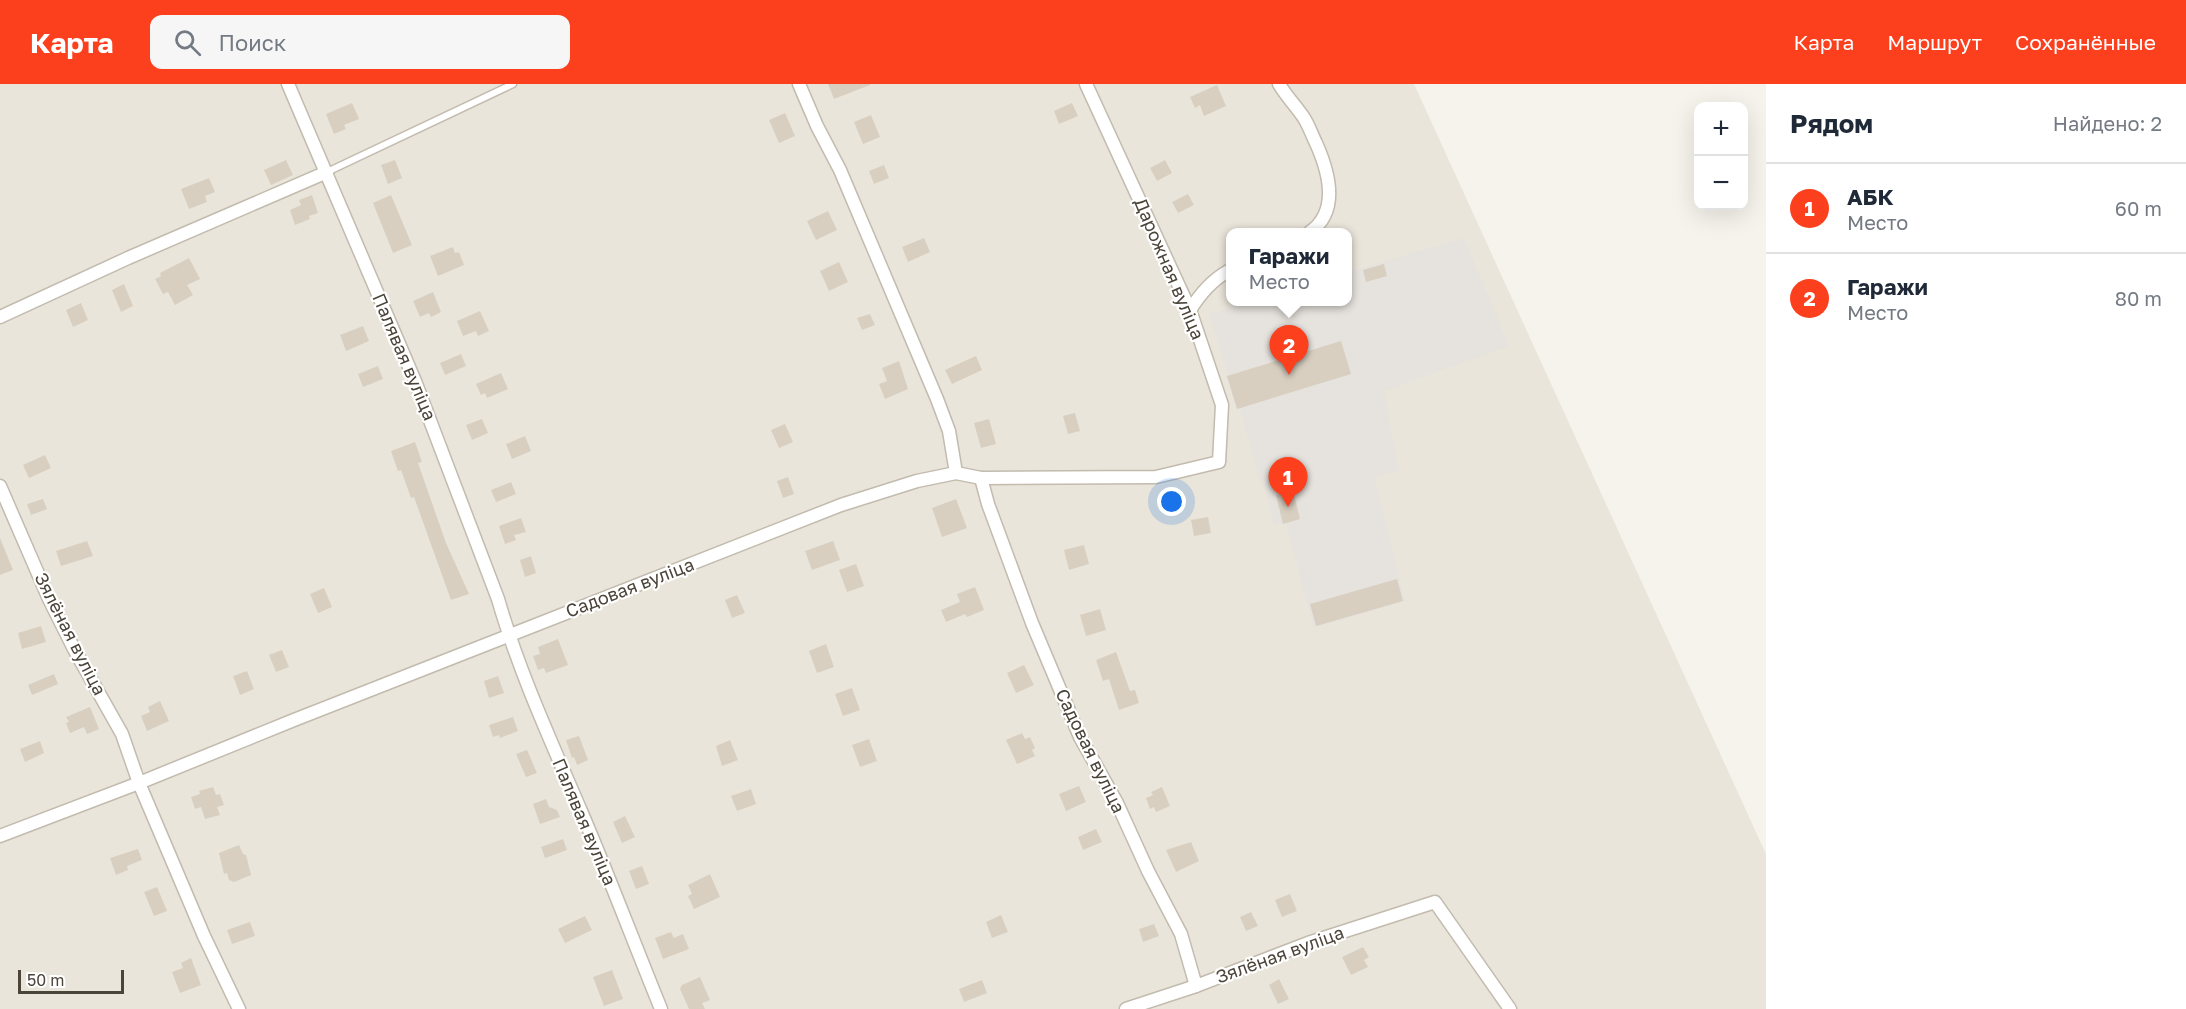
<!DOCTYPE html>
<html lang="ru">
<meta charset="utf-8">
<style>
:root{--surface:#fff;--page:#f6f6f7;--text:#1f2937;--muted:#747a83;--line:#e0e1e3;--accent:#fc3f1d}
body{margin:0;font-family:"Golos Text",sans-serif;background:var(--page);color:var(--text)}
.controls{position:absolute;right:18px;top:18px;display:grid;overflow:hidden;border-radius:12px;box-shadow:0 6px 24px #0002}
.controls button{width:54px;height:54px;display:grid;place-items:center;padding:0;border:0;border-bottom:2px solid var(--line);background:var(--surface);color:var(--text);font:30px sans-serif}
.scale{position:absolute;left:18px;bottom:15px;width:106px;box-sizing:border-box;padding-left:6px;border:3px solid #4b4439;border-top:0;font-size:16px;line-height:21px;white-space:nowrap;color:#4b4439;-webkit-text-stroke:4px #fff;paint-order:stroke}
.you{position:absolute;left:1172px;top:418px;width:21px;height:21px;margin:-15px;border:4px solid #fff;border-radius:50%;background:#1a73e8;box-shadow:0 0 0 9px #1a73e833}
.badge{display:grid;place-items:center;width:39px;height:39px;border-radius:50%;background:var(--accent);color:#fff;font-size:20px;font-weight:700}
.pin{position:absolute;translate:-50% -50px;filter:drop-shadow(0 2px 3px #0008)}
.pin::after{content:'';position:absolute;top:32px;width:21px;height:18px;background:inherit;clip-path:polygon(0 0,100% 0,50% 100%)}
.popup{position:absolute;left:1226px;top:144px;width:126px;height:78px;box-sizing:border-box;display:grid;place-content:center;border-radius:12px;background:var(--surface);filter:drop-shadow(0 2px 4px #0005);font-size:20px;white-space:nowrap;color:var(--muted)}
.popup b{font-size:22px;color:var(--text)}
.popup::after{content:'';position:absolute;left:50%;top:100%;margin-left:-12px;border:12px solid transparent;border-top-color:var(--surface)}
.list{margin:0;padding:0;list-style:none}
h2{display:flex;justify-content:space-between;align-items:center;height:78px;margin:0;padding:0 24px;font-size:26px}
h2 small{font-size:20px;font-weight:400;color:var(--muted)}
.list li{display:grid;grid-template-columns:39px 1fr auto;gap:18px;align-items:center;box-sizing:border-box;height:90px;padding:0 24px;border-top:2px solid var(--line)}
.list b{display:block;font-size:22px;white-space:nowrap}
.list p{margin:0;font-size:20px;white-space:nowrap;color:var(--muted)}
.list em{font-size:20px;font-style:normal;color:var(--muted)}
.icon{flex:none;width:33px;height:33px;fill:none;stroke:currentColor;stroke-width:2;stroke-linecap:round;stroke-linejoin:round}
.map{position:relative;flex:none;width:1766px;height:925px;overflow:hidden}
header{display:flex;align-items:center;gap:36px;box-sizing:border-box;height:84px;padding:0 30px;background:var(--accent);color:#fff}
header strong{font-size:28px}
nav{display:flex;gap:33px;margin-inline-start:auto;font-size:21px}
.search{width:420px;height:54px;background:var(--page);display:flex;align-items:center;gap:15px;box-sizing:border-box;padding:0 21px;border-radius:12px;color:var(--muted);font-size:22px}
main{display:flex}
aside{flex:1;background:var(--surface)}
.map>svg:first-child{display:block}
.residential{fill:#eae5da;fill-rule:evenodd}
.industrial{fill:#e6e2dd}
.building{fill:#d8cfc1}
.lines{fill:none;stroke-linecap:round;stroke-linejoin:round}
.service-casing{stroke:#c2bbae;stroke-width:9}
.minor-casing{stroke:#c2bbae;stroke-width:15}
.service{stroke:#fff;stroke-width:6}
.minor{stroke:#fff;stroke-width:12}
.labels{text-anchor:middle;stroke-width:4.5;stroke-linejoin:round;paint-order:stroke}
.street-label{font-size:18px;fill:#4b4439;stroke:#fff}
</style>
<header>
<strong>Карта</strong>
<div class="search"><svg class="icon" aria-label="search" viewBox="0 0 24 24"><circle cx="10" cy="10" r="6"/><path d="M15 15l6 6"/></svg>Поиск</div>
<nav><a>Карта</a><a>Маршрут</a><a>Сохранённые</a></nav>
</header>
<main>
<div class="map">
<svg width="1766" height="925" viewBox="0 0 1766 925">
<rect width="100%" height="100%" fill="#f6f3ec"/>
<path class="residential" d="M0 0H1414L1766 770V925H0ZM1230 148H1348V218H1230Z"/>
<polygon class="industrial" points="1464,154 1509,262 1384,307 1399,387 1374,393 1405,517 1314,544 1286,440 1274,440 1263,398 1260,398 1240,325 1237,325 1226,291 1228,290 1209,230 1250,218 1348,218 1348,188"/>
<g class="building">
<polygon points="828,0 870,0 870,1 834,15"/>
<polygon points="1217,1 1226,22 1204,32 1200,21 1195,24 1190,13"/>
<polygon points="352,19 359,35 344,41 346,45 334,50 326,30"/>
<polygon points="1072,19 1078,32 1059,40 1054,27"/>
<polygon points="785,29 795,52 779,59 769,36"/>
<polygon points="871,31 880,53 863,60 854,38"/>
<polygon points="286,76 293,91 271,101 264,86"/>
<polygon points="395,76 402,94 388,100 381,81"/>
<polygon points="1165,76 1172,89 1157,97 1150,84"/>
<polygon points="884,81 889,94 874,100 869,87"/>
<polygon points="209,94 215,108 205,112 207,118 189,125 181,105"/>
<polygon points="1188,110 1194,121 1178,129 1172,118"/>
<polygon points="312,111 318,129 309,132 310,135 295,141 290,126 301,121 299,116"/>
<polygon points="391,111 412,161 393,169 373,119"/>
<polygon points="828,127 837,146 816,156 807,137"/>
<polygon points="924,154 930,168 908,178 902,163"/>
<polygon points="453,163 455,169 459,168 464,181 438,192 430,172"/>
<polygon points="189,174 200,195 187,201 193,211 175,221 168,208 163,210 155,195 161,192 160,189"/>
<polygon points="839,178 848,198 829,207 820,187"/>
<polygon points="1384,180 1387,192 1366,198 1363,186"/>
<polygon points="124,200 133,222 121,228 112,206"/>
<polygon points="433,208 441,228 431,233 429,229 420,233 413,217"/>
<polygon points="81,219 88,236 73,243 66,226"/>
<polygon points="480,227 489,247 478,252 476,247 463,252 457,237"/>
<polygon points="870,230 875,241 862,246 857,234"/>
<polygon points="363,242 369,257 346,267 340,251"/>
<polygon points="1341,257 1351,290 1237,325 1227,292"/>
<polygon points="461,270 466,282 445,291 440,279"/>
<polygon points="976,272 982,286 952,300 945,286"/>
<polygon points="899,277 908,305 885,315 879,300 887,297 882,284"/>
<polygon points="378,282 383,295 363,303 358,290"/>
<polygon points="501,289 508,305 487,314 485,309 481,311 476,300"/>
<polygon points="1075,329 1080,347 1068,350 1063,332"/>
<polygon points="482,335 488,349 472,356 466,341"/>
<polygon points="989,335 996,360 981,364 974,339"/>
<polygon points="785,340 793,358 779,364 771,346"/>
<polygon points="525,352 531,367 512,375 506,360"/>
<polygon points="415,358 422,378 418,379 446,459 469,510 451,516 414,413 411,414 401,386 398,387 391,367"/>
<polygon points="45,371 51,384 29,394 23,381"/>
<polygon points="788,393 794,410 783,414 777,397"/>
<polygon points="511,398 516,410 496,418 491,406"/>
<polygon points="1293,407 1300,435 1283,440 1276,411"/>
<polygon points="43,415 47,425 31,431 27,420"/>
<polygon points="956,415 967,444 942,453 932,424"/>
<polygon points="1208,433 1211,449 1194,452 1191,436"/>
<polygon points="521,434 526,448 514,451 516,456 505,460 499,442"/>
<polygon points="0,454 13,486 0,491"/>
<polygon points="87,457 93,472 61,482 56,467"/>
<polygon points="833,457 840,476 812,486 805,467"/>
<polygon points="1084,461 1089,480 1069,486 1064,466"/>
<polygon points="531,472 536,489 525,493 520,476"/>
<polygon points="856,480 864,502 847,508 839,486"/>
<polygon points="1397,495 1403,517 1316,542 1310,520"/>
<polygon points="975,503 984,526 967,533 965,530 946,538 941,526 960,518 957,510"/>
<polygon points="324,504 332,523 318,529 310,510"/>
<polygon points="737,511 745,529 732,534 725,516"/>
<polygon points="1100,525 1106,546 1086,552 1080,531"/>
<polygon points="41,542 46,558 22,565 18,549"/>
<polygon points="558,555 568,581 546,589 544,584 538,586 533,572 540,570 538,563"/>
<polygon points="826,560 834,583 817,589 809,567"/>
<polygon points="282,566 289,583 276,588 269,571"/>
<polygon points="1116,568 1130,607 1135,606 1139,619 1119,626 1109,595 1103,597 1096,576"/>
<polygon points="1024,581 1034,601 1016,609 1007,589"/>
<polygon points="247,587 254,605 240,611 233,592"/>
<polygon points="54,590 58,600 32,611 28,601"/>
<polygon points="498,592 504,609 489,614 484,597"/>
<polygon points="852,604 860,626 843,632 835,610"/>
<polygon points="160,617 169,637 147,647 141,632 150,628 148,623"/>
<polygon points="90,623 99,645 87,650 84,643 70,649 66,639 69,638 66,633"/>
<polygon points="513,633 518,647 500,654 499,651 493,653 489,641"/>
<polygon points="1022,649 1025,655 1030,653 1035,664 1032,666 1035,672 1017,680 1006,656"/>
<polygon points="579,652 588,676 577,681 574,673 572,674 566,656"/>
<polygon points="869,655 877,677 860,683 852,661"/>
<polygon points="730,656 738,676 722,682 716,662"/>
<polygon points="40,657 44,669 25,678 20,665"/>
<polygon points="527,666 537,689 526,693 516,670"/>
<polygon points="1079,702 1086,718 1066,727 1059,710"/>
<polygon points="213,703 216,711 220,710 224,721 217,723 220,731 205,735 201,723 195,725 191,713 200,710 199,707"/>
<polygon points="1162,703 1170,722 1156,728 1154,723 1150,725 1146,714 1153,711 1151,708"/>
<polygon points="751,705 756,720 737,727 731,712"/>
<polygon points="546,715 549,723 557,726 560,733 540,740 533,720"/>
<polygon points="625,732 635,753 622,759 613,738"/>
<polygon points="1096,745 1102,758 1083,766 1078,753"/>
<polygon points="563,755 567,766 545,774 541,763"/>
<polygon points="1191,758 1199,777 1176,788 1166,766"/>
<polygon points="239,761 243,770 246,771 251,791 234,798 229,796 227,789 224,790 219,769"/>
<polygon points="138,765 142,776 127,782 128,786 116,791 110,774"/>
<polygon points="642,782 649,800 636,805 629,787"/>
<polygon points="710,790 720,813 694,825 688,812 692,810 688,801"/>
<polygon points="157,803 167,827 154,832 144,808"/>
<polygon points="1290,810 1297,827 1282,833 1275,816"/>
<polygon points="1251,828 1258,842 1246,847 1240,833"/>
<polygon points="1001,831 1008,848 992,854 986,838"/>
<polygon points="585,832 592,846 565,859 558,845"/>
<polygon points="250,838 255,852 232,860 227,846"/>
<polygon points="1154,840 1159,852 1143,858 1139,845"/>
<polygon points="671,848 674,854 683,850 689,865 663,875 655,854"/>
<polygon points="1363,863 1369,873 1364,876 1368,883 1351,891 1342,873"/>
<polygon points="191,874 201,901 180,909 172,888 183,884 181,879"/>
<polygon points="612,886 623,915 604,922 593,893"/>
<polygon points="700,893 710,916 702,919 705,925 689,925 680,905 682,901"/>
<polygon points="1279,895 1289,915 1278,920 1269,901"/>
<polygon points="982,896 987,909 964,918 959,905"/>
</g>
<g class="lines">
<defs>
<polyline id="service" points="327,88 513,0"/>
<g id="minor">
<path d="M288 0 415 297 498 515C519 588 551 657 581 727 609 792 634 859 661 925"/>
<polyline points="799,0 817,42 840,86 937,315 949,347 956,389"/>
<path d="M1279 0C1286 12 1296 22 1304 34 1309 42 1312 51 1316 59 1329 88 1340 127 1310 148"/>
<path d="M1190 226C1201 209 1212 196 1230 186"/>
<polyline points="0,233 128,174 327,88"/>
<polyline points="981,394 988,420 1032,539 1080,653 1117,719 1148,787 1181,850 1196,902"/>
<polyline points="0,402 49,515 74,565 122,650 139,699 204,852 239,925"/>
<polyline points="0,752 139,699 294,636 841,421 917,397 956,389 981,394 1156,393 1219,378 1222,321 1190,226 1086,0"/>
<polyline points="1126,925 1196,902 1308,859 1435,818 1510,925"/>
</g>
</defs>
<use href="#service" class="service-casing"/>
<use href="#minor" class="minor-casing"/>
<use href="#service" class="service"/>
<use href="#minor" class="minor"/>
</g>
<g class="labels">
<g class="street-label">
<text transform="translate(1169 185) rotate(67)" y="6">Дарожная вуліца</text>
<text transform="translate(404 273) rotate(67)" y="6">Палявая вуліца</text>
<text transform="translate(630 504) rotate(-21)" y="6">Садовая вуліца</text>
<text transform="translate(70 550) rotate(63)" y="6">Зялёная вуліца</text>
<text transform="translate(1090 667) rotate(64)" y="6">Садовая вуліца</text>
<text transform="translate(584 738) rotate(67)" y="6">Палявая вуліца</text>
<text transform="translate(1280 871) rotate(-20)" y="6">Зялёная вуліца</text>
</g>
</g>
</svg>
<div class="controls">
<button>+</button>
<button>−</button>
</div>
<div class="scale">50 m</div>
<div class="you"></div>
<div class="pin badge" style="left:1288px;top:423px">1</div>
<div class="pin badge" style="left:1289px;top:291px">2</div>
<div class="popup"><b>Гаражи</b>Место</div>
</div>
<aside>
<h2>Рядом<small>Найдено: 2</small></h2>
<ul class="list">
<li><span class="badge">1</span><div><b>АБК</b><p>Место</p></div><em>60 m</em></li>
<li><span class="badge">2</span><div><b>Гаражи</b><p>Место</p></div><em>80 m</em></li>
</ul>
</aside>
</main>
